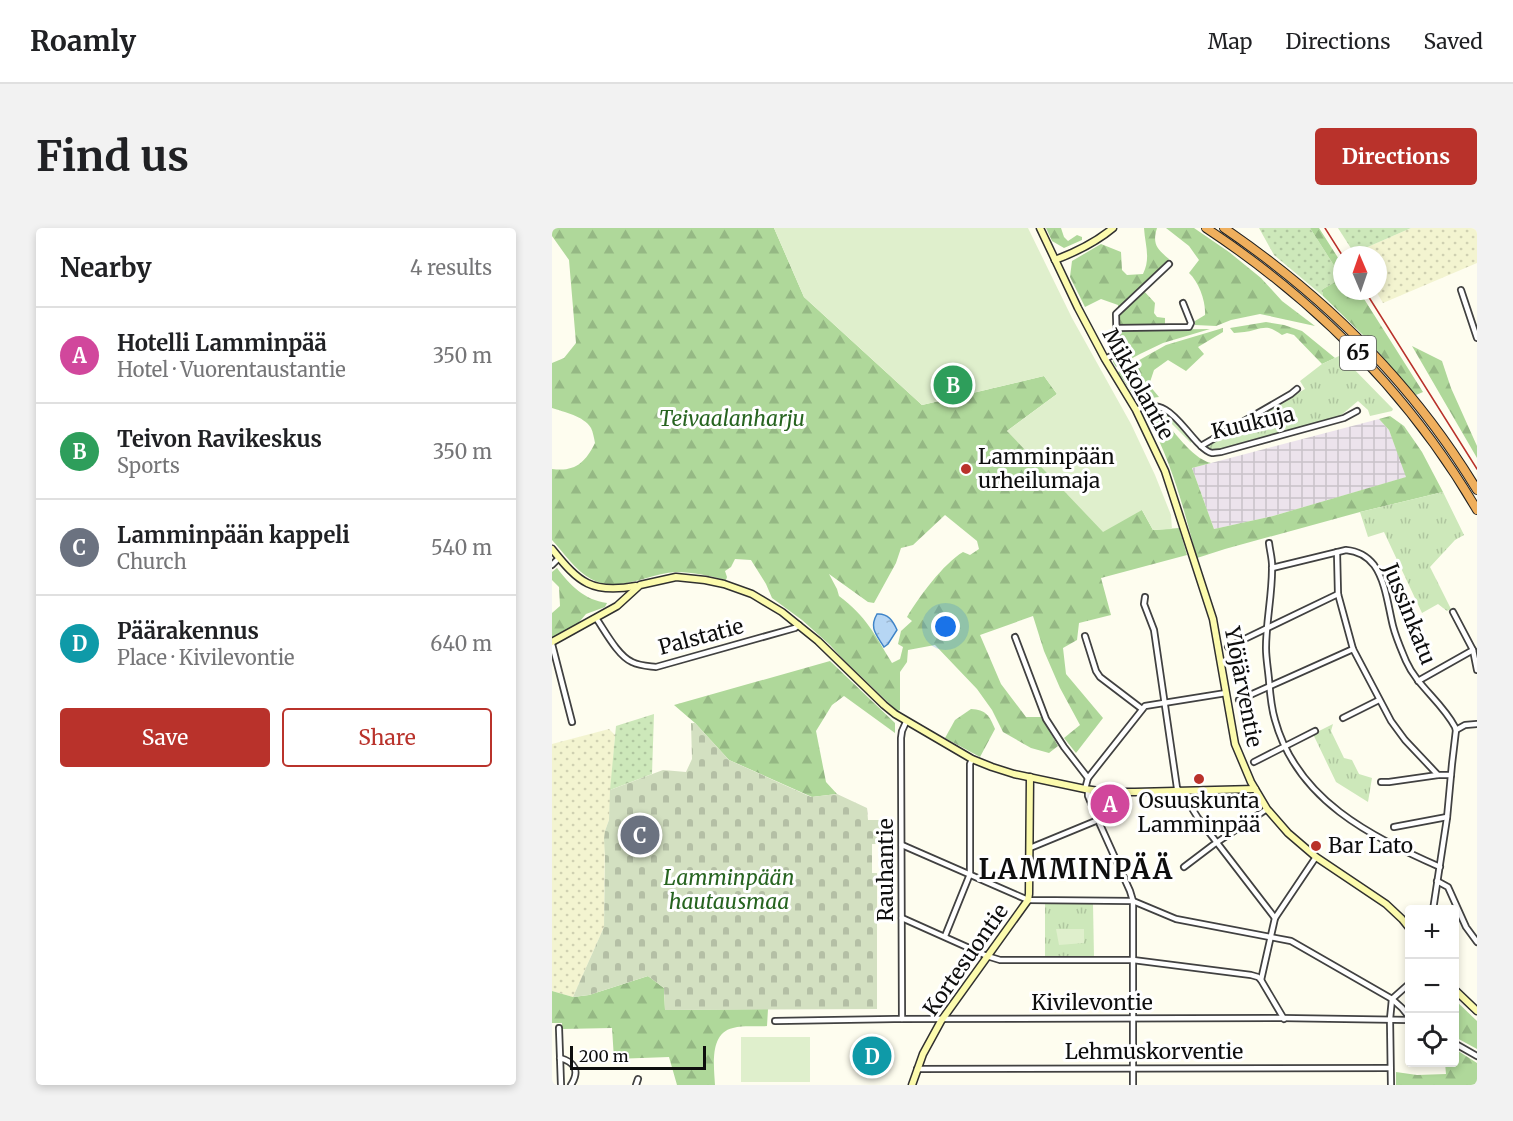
<!DOCTYPE html>
<meta charset="utf-8">
<style>
:root{--surface:#fff;--page:#f2f2f2;--text:#202124;--muted:#757577;--line:#e0e0e0;--accent:#b9322b}
body{margin:0;font-family:Merriweather,serif;background:var(--page);color:var(--text)}
.controls{position:absolute;right:18px;bottom:18px;display:grid;overflow:hidden;border-radius:6px;box-shadow:0 3px 9px #0003}
.controls button{width:54px;height:54px;display:grid;place-items:center;padding:0;border:0;border-bottom:2px solid var(--line);background:var(--surface);color:var(--text);font:30px sans-serif}
.compass{position:absolute;left:781px;top:18px;width:54px;height:54px;border-radius:50%;background:var(--surface);box-shadow:0 3px 9px #0003;rotate:358deg}
.scale{position:absolute;left:18px;bottom:15px;width:136px;box-sizing:border-box;padding-left:6px;border:3px solid #0e0e0e;border-top:0;font-size:16px;line-height:21px;white-space:nowrap;color:#0e0e0e;-webkit-text-stroke:4px #fff;paint-order:stroke}
.you{position:absolute;left:394px;top:399px;width:21px;height:21px;margin:-15px;border:4px solid #fff;border-radius:50%;background:#1a73e8;box-shadow:0 0 0 9px #1a73e833}
.badge{display:grid;place-items:center;width:39px;height:39px;border-radius:50%;background:var(--accent);color:#fff;font-size:20px;font-weight:700}
.pin{position:absolute;translate:-50% -50%;border:3px solid #fff;box-shadow:0 2px 6px #0006}
.list{margin:0;padding:0;list-style:none}
h2{display:flex;justify-content:space-between;align-items:center;height:78px;margin:0;padding:0 24px;font-size:26px}
h2 small{font-size:20px;font-weight:400;color:var(--muted)}
.list li{display:grid;grid-template-columns:39px 1fr auto;gap:18px;align-items:center;box-sizing:border-box;height:96px;padding:0 24px;border-top:2px solid var(--line)}
.list b{display:block;font-size:22px;white-space:nowrap}
.list p{margin:0;font-size:20px;white-space:nowrap;color:var(--muted)}
.list em{font-size:20px;font-style:normal;color:var(--muted)}
.actions{display:flex;gap:12px;padding:18px 24px}
.actions a{flex:1;padding:14px 0;border:2px solid var(--accent);border-radius:6px;text-align:center;font-size:21px;color:var(--accent)}
.actions .main{background:var(--accent);color:#fff}
.icon{flex:none;width:33px;height:33px;fill:none;stroke:currentColor;stroke-width:2;stroke-linecap:round;stroke-linejoin:round}
.map{position:relative;flex:none;width:925px;height:857px;overflow:hidden;border-radius:6px}
header{display:flex;align-items:center;gap:36px;box-sizing:border-box;height:84px;padding:0 30px;background:var(--surface);border-bottom:2px solid var(--line)}
header strong{font-size:28px}
nav{display:flex;gap:33px;margin-inline-start:auto;font-size:21px}
.intro{display:flex;align-items:center;justify-content:space-between;box-sizing:border-box;height:144px;padding:0 36px}
h1{margin:0;font-size:42px}
.button{padding:15px 27px;border-radius:6px;background:var(--accent);color:#fff;font-size:21px;font-weight:700}
main{display:flex;gap:36px;padding:0 36px}
aside{flex:1;background:var(--surface);border-radius:6px;box-shadow:0 3px 9px #0003}
.map>svg:first-child{display:block}
.industrial{fill:url(#industrial-grid)}
.farmland{fill:url(#farmland-dots)}
.grass{fill:url(#grass-dots)}
.forest{fill:url(#forest-firs);fill-rule:evenodd}
.cemetery{fill:url(#cemetery-stones)}
.park{fill:url(#park-tufts)}
.pitch{fill:#dfefcc}
.water{fill:url(#water-ripples);stroke:#3f84c8;stroke-width:1.5}
.lines{fill:none;stroke-linecap:round;stroke-linejoin:round}
.street-casing{stroke:#414141;stroke-width:8}
.secondary-casing{stroke:#303030;stroke-width:9}
.highway-casing{stroke:#1f1f1f;stroke-width:10}
.street{stroke:#fff;stroke-width:4.5}
.secondary{stroke:#fcfbad;stroke-width:6}
.highway{stroke:#efaf5d;stroke-width:8}
.rail{stroke:#b9322b;stroke-width:1.5}
.poi-dot{fill:#b9322b;stroke:#fff;stroke-width:2}
.labels{text-anchor:middle;stroke-width:6;stroke-linejoin:round;paint-order:stroke}
.shield{fill:#fff;stroke:#565656;stroke-width:1.5}
.shield-label{font-size:20px;font-weight:bold;fill:#0e0e0e}
.street-label{font-size:21px;fill:#0e0e0e;stroke:#fff}
.park-label{font-size:21px;font-style:italic;fill:#276420;stroke:#fff}
.poi-label{font-size:21px;fill:#0e0e0e;stroke:#fff;text-anchor:start}
.district-label{font-size:27px;font-weight:bold;letter-spacing:1.5px;fill:#0e0e0e;stroke:#fff}
</style>
<header>
<strong>Roamly</strong>
<nav><a>Map</a><a>Directions</a><a>Saved</a></nav>
</header>
<div class="intro"><h1>Find us</h1><a class="button">Directions</a></div>
<main>
<aside>
<h2>Nearby<small>4 results</small></h2>
<ul class="list">
<li><span class="badge" style="background:#d1479c">A</span><div><b>Hotelli Lamminpää</b><p>Hotel · Vuorentaustantie</p></div><em>350 m</em></li>
<li><span class="badge" style="background:#2e9e5b">B</span><div><b>Teivon Ravikeskus</b><p>Sports</p></div><em>350 m</em></li>
<li><span class="badge" style="background:#6b7280">C</span><div><b>Lamminpään kappeli</b><p>Church</p></div><em>540 m</em></li>
<li><span class="badge" style="background:#0f9aa8">D</span><div><b>Päärakennus</b><p>Place · Kivilevontie</p></div><em>640 m</em></li>
</ul>
<div class="actions"><a class="main">Save</a><a>Share</a></div>
</aside>
<div class="map">
<svg width="925" height="857" viewBox="0 0 925 857">
<defs>
<pattern id="industrial-grid" width="8" height="8" patternUnits="userSpaceOnUse" patternTransform="scale(1.5)"><rect width="8" height="8" fill="#ece3ec"/><path d="M0 4h8M4 0v8" fill="none" stroke="#c9c2c9"/></pattern>
<pattern id="farmland-dots" width="8" height="8" patternUnits="userSpaceOnUse" patternTransform="scale(1.5)"><rect width="8" height="8" fill="#f3f4d0"/><path d="M2 2h.1M6 6h.1" fill="none" stroke="#cfd0b1" stroke-width="1.8" stroke-linecap="round"/></pattern>
<pattern id="grass-dots" width="8" height="8" patternUnits="userSpaceOnUse" patternTransform="scale(1.5)"><rect width="8" height="8" fill="#cde8ba"/><path d="M2 2h.1M6 6h.1" fill="none" stroke="#afc69f" stroke-width="1.8" stroke-linecap="round"/></pattern>
<pattern id="forest-firs" width="22" height="20" patternUnits="userSpaceOnUse" patternTransform="scale(1.5)"><rect width="22" height="20" fill="#afd89a"/><path d="M5 1l3.5 6h-7zM16 11l3.5 6h-7z" fill="#95b884"/></pattern>
<pattern id="cemetery-stones" width="16" height="16" patternUnits="userSpaceOnUse" patternTransform="scale(1.5)"><rect width="16" height="16" fill="#d3e0c1"/><path d="M2 7V4a2 2 0 0 1 4 0v3zM10 15v-3a2 2 0 0 1 4 0v3z" fill="#b4bfa5"/></pattern>
<pattern id="park-tufts" width="24" height="20" patternUnits="userSpaceOnUse" patternTransform="scale(1.5)"><rect width="24" height="20" fill="#cde8ba"/><path d="M3 7l-1-3M5 7V3M7 7l1-3M15 17l-1-3M17 17v-4M19 17l1-3" fill="none" stroke="#afc69f"/></pattern>
<pattern id="water-ripples" width="26" height="14" patternUnits="userSpaceOnUse" patternTransform="scale(1.5)"><rect width="26" height="14" fill="#b6d6f4"/><path d="M2 4q2-2 4 0t4 0M15 11q2-2 4 0t4 0" fill="none" stroke="#9bb6d0"/></pattern>
</defs>
<rect width="100%" height="100%" fill="#fefdef"/>
<polygon class="industrial" points="827,191 837,202 855,249 721,288 662,301 640,240"/>
<g class="farmland">
<polygon points="859,0 925,0 925,35 831,75 824,63 826,63 826,27 803,27 802,25"/>
<polygon points="57,501 63,507 57,592 53,603 52,699 21,769 0,763 0,516"/>
</g>
<g class="grass">
<polygon points="707,0 758,0 790,50 771,61 771,68 722,27"/>
<polygon points="786,0 859,0 802,25"/>
<path d="M599 180C617 181 629 201 640 213L639 215 609 185 601 183 591 187 594 182Z"/>
<polygon points="102,486 100,546 58,562 64,498"/>
</g>
<g class="forest">
<path d="M0 0H222L252 69 370 177 492 148 505 166 455 203 590 282 601 302 627 300 635 327 549 350 559 387 527 395 525 412 511 420 514 446 551 490 524 525 512 510 528 497 508 460 492 423 481 388 428 407 449 456 474 489H489L506 518 497 525 479 520 451 504 440 482 425 461 383 417 356 422 355 434 348 444V482L345 483 289 429 278 417 250 392 220 370 214 356 199 332 183 331 179 339 173 343 175 349 174 352C158 348 141 344 124 344 97 345 66 366 39 351 23 342 12 325 0 312V241C23 244 33 235 43 215 42 210 41 204 39 200 32 188 12 184 0 180V135L12 130 24 115 17 32 0 8ZM393 287 425 313 427 321 418 327 411 324C392 335 366 370 355 389L360 393 349 403 346 416 351 419 348 431 340 435C323 407 314 388 287 368L285 361 277 346 316 374 322 375 344 335 349 320 361 317Z"/>
<polygon points="494,0 509,0 512,9 516,13 525,7 530,9 530,12 512,20 500,13"/>
<path d="M592 0H605C600 16 605 21 617 31L614 37 566 82V77L549 71 533 79 518 49 520 33 549 16 569 24 570 42 575 47 591 46C599 30 593 17 592 0Z"/>
<path d="M614 0H642L677 24 709 50 730 73 763 98 708 86 679 92 664 98 643 97V93L653 87C654 74 647 54 637 45L647 32 637 18Z"/>
<polygon points="758,0 767,0 790,36 790,63 807,63 871,164 864,167 816,112 771,68 771,61 790,50"/>
<polygon points="591,62 603,75 602,85 605,89 613,90 613,98 567,99 567,85"/>
<path d="M714 94 732 97 750 103 783 130 770 136 742 107 735 105 730 107C718 99 716 98 702 102 696 104 689 104 682 105L678 100Z"/>
<polygon points="671,100 671,104 646,119 652,126 634,143 616,132 602,142 597,157 607,169 591,171 583,169 566,144 614,117"/>
<polygon points="658,101 611,115 588,126 564,139 561,134 561,130 568,124 568,102"/>
<polygon points="860,118 890,133 899,160 925,218 925,230"/>
<path d="M838 188 852 198 870 224 891 264 808 284 673 321 645 330C632 282 620 234 596 191L601 189H606C624 202 637 229 659 235L640 240 662 301 721 288 854 249 837 202 827 191Z"/>
<path d="M5 340C18 357 32 372 55 375L53 379 34 386 23 399 0 412V385L8 378 7 359 0 352V344Z"/>
<polygon points="278,433 343,495 343,505 292,468 280,477 264,503 274,554 285,566 260,569 177,532 143,495 122,477"/>
<path d="M419 481C434 482 437 487 443 501L428 529 393 510 403 492Z"/>
<path d="M96 748 112 760 113 782 216 781 215 798C204 799 192 797 181 800 157 805 162 839 163 857H125L117 829 62 831 60 800 10 801V795H0V763L21 769 37 767Z"/>
<polygon points="902,771 925,793 925,821 903,809"/>
<polygon points="903,821 925,835 925,857 844,857 844,844 865,847 894,846 893,835 902,834"/>
</g>
<polygon class="cemetery" points="139,495 143,495 177,532 259,569 285,566 315,580 316,592 343,592 343,606 325,606 325,616 320,616 320,645 325,645 325,781 113,782 112,760 96,748 37,767 21,769 52,699 53,628 52,611 53,603 57,592 58,562 111,542 134,544 140,531"/>
<g class="park">
<polygon points="787,128 796,135 841,181 840,183 818,188 816,182 806,173 787,189 674,220 659,222 654,218 753,161 748,153 770,136"/>
<polygon points="891,264 912,307 903,312 878,339 899,381 895,383 886,376 870,385 832,304 816,309 808,284"/>
<polygon points="781,496 779,503 792,530 800,532 807,546 820,550 816,574 784,554 761,506"/>
<polygon points="493,675 541,675 542,730 493,730"/>
</g>
<g class="pitch">
<polygon points="222,0 476,0 520,90 579,196 603,247 619,287 620,301 601,302 590,282 551,304 455,203 505,166 492,148 370,177 252,69"/>
<polygon points="504,701 532,701 532,715 507,717"/>
<rect x="189" y="809" width="69" height="45"/>
</g>
<path class="water" d="M325 386C336 385 341 393 345 402L336 416 332 419C324 406 317 400 325 386Z"/>
<g class="lines">
<defs>
<g id="street">
<polyline points="909,62 925,110"/>
<polyline points="565,100 637,99 639,95 631,75"/>
<polyline points="553,131 563,126 565,122 564,86 617,36"/>
<path d="M584 182C614 168 626 194 645 214 649 218 654 224 660 225 661 225 668 224 669 224L792 190 805 183"/>
<polyline points="649,218 739,166 745,161"/>
<path d="M717 315C718 324 721 333 720 342 720 368 714 394 714 420 714 430 716 441 717 452 718 465 719 479 723 492 745 572 818 608 888 639"/>
<polyline points="785,324 786,366 801,421 839,493 853,512 886,547 899,547"/>
<polyline points="0,337 7,330"/>
<path d="M720 340 794 322C805 323 815 328 822 337 834 354 836 378 841 398 844 410 849 421 854 433 865 458 890 474 903 499L904 502 900 536 895 590 881 682"/>
<polyline points="593,369 592,376 602,402 625,560 631,566 646,590 723,690"/>
<polyline points="901,384 921,422 925,442"/>
<path d="M44 390C53 403 66 428 80 434 88 438 96 438 104 439L243 400 247 397"/>
<polyline points="533,408 544,443 548,449 590,481"/>
<polyline points="463,409 494,491 512,519 536,550"/>
<polyline points="0,416 20,494"/>
<polyline points="676,419 786,366"/>
<polyline points="866,453 921,422"/>
<polyline points="687,472 801,421"/>
<polyline points="791,490 827,472"/>
<polyline points="904,502 913,497 925,496"/>
<polyline points="702,534 763,503"/>
<polyline points="829,554 837,554 886,547"/>
<polyline points="533,561 536,550 593,478 674,465"/>
<polyline points="536,562 536,568 546,592 578,663 581,673 581,857"/>
<polyline points="842,599 895,589"/>
<polyline points="350,617 476,672 581,673 624,691 739,713 840,771 850,780 858,790"/>
<polyline points="478,620 546,592"/>
<polyline points="632,639 661,617 715,581"/>
<polyline points="885,653 896,659 914,699 925,714"/>
<polyline points="350,690 435,728 448,732 581,732 699,747 706,749 709,752"/>
<polyline points="393,708 418,646 418,536 420,531"/>
<polyline points="840,771 858,755"/>
<polyline points="350,791 349,510 350,503 354,494"/>
<polyline points="732,791 709,752 723,690 764,629"/>
<polyline points="223,793 342,791 729,790 858,792"/>
<polyline points="7,800 9,857"/>
<polyline points="902,815 925,828"/>
<path d="M8 830C23 834 28 843 19 857"/>
<polyline points="365,841 838,840"/>
<polyline points="84,857 86,851"/>
<polyline points="839,857 838,791 840,771"/>
</g>
<g id="secondary">
<polyline points="488,0 526,80 553,131 584,182 613,243 661,391 683,516 699,554 715,581 736,605 764,629 834,676 850,691 858,701"/>
<path d="M503 32C524 24 543 15 561 0"/>
<path d="M0 321C27 355 40 366 84 358"/>
<polyline points="0,414 65,378 88,357 124,349 153,352 172,356 200,366 230,384 266,413 332,477 343,486 420,531 440,539 462,546 533,561 554,564 583,564 703,561"/>
<polyline points="902,761 925,783"/>
<polyline points="360,857 371,826 389,793 476,672 477,666 478,549"/>
</g>
<g id="highway">
<path d="M654 0C764 73 858 167 925 282"/>
<path d="M672 0C773 69 862 157 925 262"/>
</g>
</defs>
<use href="#street" class="street-casing"/>
<use href="#secondary" class="secondary-casing"/>
<use href="#highway" class="highway-casing"/>
<use href="#street" class="street"/>
<use href="#secondary" class="secondary"/>
<use href="#highway" class="highway"/>
<g class="rail">
<polyline points="773,0 790,27"/>
<polyline points="813,63 925,241"/>
</g>
</g>
<g class="poi-dot">
<circle cx="414" cy="241" r="6"/>
<circle cx="647" cy="551" r="6"/>
<circle cx="764" cy="618" r="6"/>
</g>
<g class="labels">
<rect class="shield" x="788" y="108" width="36" height="34" rx="4.5"/>
<g class="shield-label">
<text x="806" y="132">65</text>
</g>
<g class="street-label">
<text transform="translate(586 156) rotate(61)" y="7">Mikkolantie</text>
<text transform="translate(701 195) rotate(-13)" y="7">Kuukuja</text>
<text transform="translate(857 386) rotate(68)" y="7">Jussinkatu</text>
<text transform="translate(149 409) rotate(-15)" y="7">Palstatie</text>
<text transform="translate(691 459) rotate(79)" y="7">Ylöjärventie</text>
<text transform="translate(334 642) rotate(-90)" y="7">Rauhantie</text>
<text transform="translate(414 732) rotate(-55)" y="7">Kortesuontie</text>
<text x="540" y="782">Kivilevontie</text>
<text x="602" y="831">Lehmuskorventie</text>
</g>
<g class="park-label">
<text x="180" y="198">Teivaalanharju</text>
<text x="177" y="657">Lamminpään<tspan x="177" dy="24">hautausmaa</tspan></text>
</g>
<g class="poi-label">
<text x="426" y="236">Lamminpään<tspan x="426" dy="24">urheilumaja</tspan></text>
<text x="647" y="580" text-anchor="middle">Osuuskunta<tspan x="647" dy="24">Lamminpää</tspan></text>
<text x="776" y="625">Bar Lato</text>
</g>
<g class="district-label">
<text x="524" y="651">LAMMINPÄÄ</text>
</g>
</g>
</svg>
<div class="controls">
<button>+</button>
<button>−</button>
<button><svg class="icon" aria-label="locate" viewBox="0 0 24 24"><circle cx="12" cy="12" r="6"/><path d="M12 2v4M12 18v4M2 12h4M18 12h4"/></svg></button>
</div>
<svg class="compass" viewBox="-18 -18 36 36"><path d="M0-13l5 13h-10z" fill="#e53935"/><path d="M0 13l5-13h-10z" fill="#757577"/></svg>
<div class="scale">200 m</div>
<div class="you"></div>
<div class="pin badge" style="left:558px;top:576px;background:#d1479c">A</div>
<div class="pin badge" style="left:401px;top:157px;background:#2e9e5b">B</div>
<div class="pin badge" style="left:88px;top:607px;background:#6b7280">C</div>
<div class="pin badge" style="left:320px;top:828px;background:#0f9aa8">D</div>
</div>
</main>
